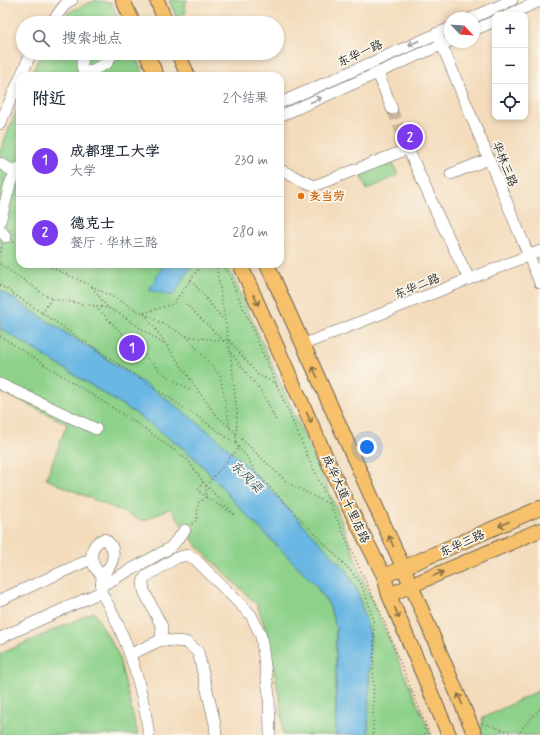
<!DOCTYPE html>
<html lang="zh">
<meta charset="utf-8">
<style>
:root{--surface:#fff;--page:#f2f2f3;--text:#1f2937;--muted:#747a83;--line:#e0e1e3;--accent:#7c3aed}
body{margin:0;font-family:Mynerve,"LXGW WenKai TC",sans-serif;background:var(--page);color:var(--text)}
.controls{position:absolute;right:12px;top:12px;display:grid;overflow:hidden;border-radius:8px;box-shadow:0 2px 6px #0003}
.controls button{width:36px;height:36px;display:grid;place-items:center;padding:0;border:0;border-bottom:1px solid var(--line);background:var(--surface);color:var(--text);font:20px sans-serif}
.compass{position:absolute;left:444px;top:12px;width:36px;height:36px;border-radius:50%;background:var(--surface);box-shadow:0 2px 6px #0003;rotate:115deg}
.you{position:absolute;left:367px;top:447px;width:14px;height:14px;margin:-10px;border:3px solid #fff;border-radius:50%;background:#1a73e8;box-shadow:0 0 0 6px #1a73e833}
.badge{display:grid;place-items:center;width:26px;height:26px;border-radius:50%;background:var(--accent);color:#fff;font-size:13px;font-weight:700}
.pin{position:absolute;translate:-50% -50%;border:2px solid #fff;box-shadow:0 1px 4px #0006}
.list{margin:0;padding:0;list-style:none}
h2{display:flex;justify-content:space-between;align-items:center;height:52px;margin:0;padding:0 16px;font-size:17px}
h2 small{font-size:13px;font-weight:400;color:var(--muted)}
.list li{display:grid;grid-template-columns:26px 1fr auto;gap:12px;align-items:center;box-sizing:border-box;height:72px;padding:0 16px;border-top:1px solid var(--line)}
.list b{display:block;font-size:15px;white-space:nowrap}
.list p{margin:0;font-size:13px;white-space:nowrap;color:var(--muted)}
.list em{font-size:13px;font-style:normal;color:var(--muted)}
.icon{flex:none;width:22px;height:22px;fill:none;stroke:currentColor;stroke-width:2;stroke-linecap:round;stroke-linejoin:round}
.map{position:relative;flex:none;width:540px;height:735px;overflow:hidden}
.search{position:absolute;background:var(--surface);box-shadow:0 2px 6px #0003;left:16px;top:16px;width:268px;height:44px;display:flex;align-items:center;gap:10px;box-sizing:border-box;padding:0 14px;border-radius:22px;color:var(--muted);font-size:15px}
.panel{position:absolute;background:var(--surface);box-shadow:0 2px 6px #0003;left:16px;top:72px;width:268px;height:196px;border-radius:12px}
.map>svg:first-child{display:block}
.green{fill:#8dd18a;stroke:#547653}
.water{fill:#6ab7e3;stroke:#436a80}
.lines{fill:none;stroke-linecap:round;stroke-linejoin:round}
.minor-tunnel{stroke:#c8b59b;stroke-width:11;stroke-dasharray:11 5.5;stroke-linecap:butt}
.minor-casing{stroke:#675f54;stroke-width:12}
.major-casing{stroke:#675f54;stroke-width:16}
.path{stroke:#675f54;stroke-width:1.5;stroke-dasharray:1 3;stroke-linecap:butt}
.minor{stroke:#fff;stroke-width:11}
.major{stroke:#f6c16b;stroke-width:14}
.path-bridge{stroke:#675f54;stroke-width:1.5;stroke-dasharray:1 3;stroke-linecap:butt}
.oneway{stroke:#999}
.oneway2{stroke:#896e44}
.food-dot{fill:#e8710a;stroke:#fbf7ec;stroke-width:1.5}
.labels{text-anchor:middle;stroke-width:3.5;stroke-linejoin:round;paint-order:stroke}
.street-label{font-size:12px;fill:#1c1c1c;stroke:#fbf7ec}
.food-label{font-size:12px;font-weight:bold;fill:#c56008;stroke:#fbf7ec;text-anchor:start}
.water-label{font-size:13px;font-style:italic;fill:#3b5a6c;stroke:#fbf7ec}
</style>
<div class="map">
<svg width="540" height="735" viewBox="0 0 540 735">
<rect width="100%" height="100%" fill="#fbf7ec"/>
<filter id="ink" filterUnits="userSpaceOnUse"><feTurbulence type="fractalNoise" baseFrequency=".025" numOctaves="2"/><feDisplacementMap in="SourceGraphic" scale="8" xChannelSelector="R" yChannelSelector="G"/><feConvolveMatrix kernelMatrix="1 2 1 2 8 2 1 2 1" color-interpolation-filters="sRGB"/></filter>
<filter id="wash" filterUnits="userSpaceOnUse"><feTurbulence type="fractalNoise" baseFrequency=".012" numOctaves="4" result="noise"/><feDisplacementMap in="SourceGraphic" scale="16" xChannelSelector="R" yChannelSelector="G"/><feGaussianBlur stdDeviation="0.9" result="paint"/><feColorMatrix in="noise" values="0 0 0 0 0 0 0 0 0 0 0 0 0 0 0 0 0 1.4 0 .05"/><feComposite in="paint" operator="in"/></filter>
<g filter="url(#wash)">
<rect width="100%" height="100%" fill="#f3dbbb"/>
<g class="green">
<polygon points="96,0 111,3 120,23 62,23 69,12"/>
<polygon points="169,0 188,0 184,3 186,13 176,17"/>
<polygon points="42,53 134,53 144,76 30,76"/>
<polygon points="20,102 20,264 227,264 336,507 365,584 431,735 368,735 370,635 357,590 346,570 241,461 194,420 111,362 0,290 0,151"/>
<polygon points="390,158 398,175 367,190 359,172"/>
<polygon points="0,328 135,413 183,448 197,460 225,491 230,498 314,583 329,605 336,628 336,735 283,735 281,705 266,631 257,605 196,545 170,508 144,521 46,479 67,424 0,390"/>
<polygon points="94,612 118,654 138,735 0,735 0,654"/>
<polygon points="540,690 540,735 483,735 481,731 483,718"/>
</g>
<g class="water">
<polygon points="164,264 190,264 191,267 173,296 149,290"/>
<path d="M0 290C64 333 132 372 193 419 250 463 296 519 346 570L357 590 370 635 368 735H336V628L329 605 314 583 230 498 225 491 197 460 183 448 135 413 0 328Z"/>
</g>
</g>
<g filter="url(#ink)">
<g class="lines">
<polyline class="minor-tunnel" points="392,109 405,142"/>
<defs>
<g id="minor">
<polyline points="508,15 540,1"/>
<polyline points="472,18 512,0"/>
<polyline points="51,23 67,2 72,0"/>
<polyline points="474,30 495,21"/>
<polyline points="437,33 540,283"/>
<polyline points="82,67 82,59 87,53"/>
<polyline points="378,73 392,109"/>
<polyline points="81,76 107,63 113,53"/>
<polyline points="280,103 450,28"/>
<polyline points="280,116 450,41"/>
<polyline points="0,124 31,53"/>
<polyline points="405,142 439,218 469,279"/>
<polyline points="0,163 16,173"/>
<polyline points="280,170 314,186 408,149"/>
<polyline points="451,174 489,159"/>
<polyline points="0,222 11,181 20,167"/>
<polyline points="0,229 6,237"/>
<polyline points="302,345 540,251"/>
<polyline points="0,384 96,429"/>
<polyline points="101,586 170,548 185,530"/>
<path d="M101 592 102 575C114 565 119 548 104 539 87 545 89 565 102 575"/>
<polyline points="0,600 91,559"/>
<path d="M0 638 101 592C127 636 142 684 149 735"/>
<polyline points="131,654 161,640"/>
<polyline points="216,735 215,724 198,652 186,642 161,640 162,627 144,591 143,582 145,577 176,558 187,555 195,559 251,615 261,636 269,695 270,735"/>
</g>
<g id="major">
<polyline points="123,0 133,23"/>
<polyline points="157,0 166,23"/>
<polyline points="146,53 157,76"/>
<polyline points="178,53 188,76"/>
<polyline points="240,264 342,493 384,576 389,595 449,735"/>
<polyline points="267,264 411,585 475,735"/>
<polyline points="384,576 540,508"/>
<polyline points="389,595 540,530"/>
</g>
</defs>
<use href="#minor" class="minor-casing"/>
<use href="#major" class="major-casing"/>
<g class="path">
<polyline points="13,242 20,247"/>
<polyline points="0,252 3,244"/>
<polyline points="0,264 42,293 53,299 108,308 120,314 165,345"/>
<polyline points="44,264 88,284 186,336 224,341 228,339 258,375 277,384"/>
<polyline points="216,264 232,365"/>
<polyline points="224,264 309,459 379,610 430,735"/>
<polyline points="191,280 223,319"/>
<polyline points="0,285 201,419 236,444 247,457 256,473 349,569 360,582 369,604 374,624 373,735"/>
<polyline points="92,287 108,308"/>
<polyline points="186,304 224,341"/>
<polyline points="96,307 156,367 168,377 199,394"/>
<polyline points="42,313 52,298"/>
<polyline points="144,313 214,413 288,483 329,504"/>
<polyline points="144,313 173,304 202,264"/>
<polyline points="0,336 144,428 188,460 203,482 236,516"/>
<polyline points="186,336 220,375 230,428"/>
<polyline points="231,353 265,397 276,421"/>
<polyline points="234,453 239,448"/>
<polyline points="203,482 198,490 206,497 235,515"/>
<polyline points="192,524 197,520 198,503 206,497 206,486"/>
<polyline points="482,723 518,735"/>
<polyline points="425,725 425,735"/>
<polyline points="519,735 523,727 540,709"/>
</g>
<use href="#minor" class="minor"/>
<use href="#major" class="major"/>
<g class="path-bridge">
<polyline points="232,365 237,414 236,442"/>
<polyline points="206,486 234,453"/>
</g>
</g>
<defs><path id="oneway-shaft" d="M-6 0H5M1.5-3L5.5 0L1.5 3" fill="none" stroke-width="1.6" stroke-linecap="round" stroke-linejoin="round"/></defs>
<g class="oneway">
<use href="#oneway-shaft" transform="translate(414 43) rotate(156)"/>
<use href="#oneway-shaft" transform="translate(316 100) rotate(-24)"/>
</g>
<g class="oneway2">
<use href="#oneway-shaft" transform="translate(256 300) rotate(66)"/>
<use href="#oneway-shaft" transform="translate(315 372) rotate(-114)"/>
<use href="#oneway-shaft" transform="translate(309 418) rotate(66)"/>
<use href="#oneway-shaft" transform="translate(504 524) rotate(156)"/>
<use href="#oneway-shaft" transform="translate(391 541) rotate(-114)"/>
<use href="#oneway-shaft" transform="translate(438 574) rotate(-23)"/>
<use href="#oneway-shaft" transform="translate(397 613) rotate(67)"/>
<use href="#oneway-shaft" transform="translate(460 699) rotate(-113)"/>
</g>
</g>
<circle class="food-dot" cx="301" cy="196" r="4"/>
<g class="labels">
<g class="street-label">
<text transform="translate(360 53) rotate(-24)" y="4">东华一路</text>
<text transform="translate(505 164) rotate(68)" y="4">华林三路</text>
<text transform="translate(417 286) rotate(-22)" y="4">东华二路</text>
<text transform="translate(346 499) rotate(65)" y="4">成华大道十里店路</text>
<text transform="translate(462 543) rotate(-24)" y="4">东华三路</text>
</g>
<g class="food-label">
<text x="309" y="200">麦当劳</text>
</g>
<g class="water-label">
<text transform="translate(247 476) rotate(45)" y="5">东风渠</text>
</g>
</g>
</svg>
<div class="controls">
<button>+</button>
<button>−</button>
<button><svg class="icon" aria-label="locate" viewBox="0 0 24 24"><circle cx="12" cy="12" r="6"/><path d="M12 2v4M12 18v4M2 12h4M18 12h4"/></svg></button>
</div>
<svg class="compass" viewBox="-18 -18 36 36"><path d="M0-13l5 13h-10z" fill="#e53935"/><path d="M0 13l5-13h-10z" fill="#747a83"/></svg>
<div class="you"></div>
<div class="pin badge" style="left:132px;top:348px">1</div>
<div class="pin badge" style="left:410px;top:137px">2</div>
<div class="search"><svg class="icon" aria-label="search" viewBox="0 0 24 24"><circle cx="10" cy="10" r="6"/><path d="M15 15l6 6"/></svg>搜索地点</div>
<section class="panel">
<h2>附近<small>2个结果</small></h2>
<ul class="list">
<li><span class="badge">1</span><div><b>成都理工大学</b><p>大学</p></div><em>230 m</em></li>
<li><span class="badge">2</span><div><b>德克士</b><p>餐厅 · 华林三路</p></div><em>280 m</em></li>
</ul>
</section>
</div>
